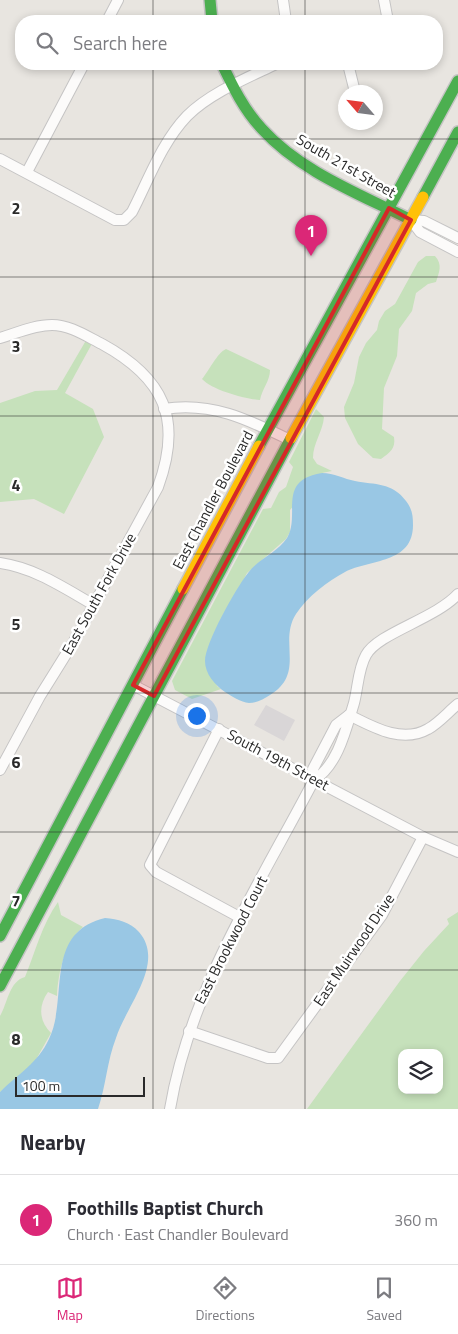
<!DOCTYPE html>
<meta charset="utf-8">
<style>
:root{--surface:#fff;--page:#f7f7f7;--text:#2b2b33;--muted:#7c7c81;--line:#e1e1e2;--accent:#db2777}
body{margin:0;font-family:"Titillium Web",sans-serif;background:var(--page);color:var(--text)}
.controls{position:absolute;right:15px;bottom:15px;display:grid;overflow:hidden;border-radius:10px;box-shadow:0 2px 8px #0003}
.controls button{width:45px;height:45px;display:grid;place-items:center;padding:0;border:0;border-bottom:1px solid var(--line);background:var(--surface);color:var(--text);font:25px sans-serif}
.compass{position:absolute;left:338px;top:85px;width:45px;height:45px;border-radius:50%;background:var(--surface);box-shadow:0 2px 8px #0003;rotate:298deg}
.scale{position:absolute;left:15px;bottom:12px;width:130px;box-sizing:border-box;padding-left:5px;border:2px solid #2a2a2a;border-top:0;font-size:14px;line-height:18px;white-space:nowrap;color:#2a2a2a;-webkit-text-stroke:4px #fff;paint-order:stroke}
.you{position:absolute;left:196px;top:715px;width:18px;height:18px;margin:-12px;border:4px solid #fff;border-radius:50%;background:#1a73e8;box-shadow:0 0 0 8px #1a73e833}
.badge{display:grid;place-items:center;width:32px;height:32px;border-radius:50%;background:var(--accent);color:#fff;font-size:16px;font-weight:700}
.pin{position:absolute;translate:-50% -41px;filter:drop-shadow(0 1px 2px #0008)}
.pin::after{content:'';position:absolute;top:26px;width:18px;height:15px;background:inherit;clip-path:polygon(0 0,100% 0,50% 100%)}
.list{margin:0;padding:0;list-style:none}
h2{display:flex;justify-content:space-between;align-items:center;height:65px;margin:0;padding:0 20px;font-size:21px}
h2 small{font-size:16px;font-weight:400;color:var(--muted)}
.list li{display:grid;grid-template-columns:32px 1fr auto;gap:15px;align-items:center;box-sizing:border-box;height:90px;padding:0 20px;border-top:1px solid var(--line)}
.list b{display:block;font-size:19px;white-space:nowrap}
.list p{margin:0;font-size:16px;white-space:nowrap;color:var(--muted)}
.list em{font-size:16px;font-style:normal;color:var(--muted)}
.icon{flex:none;width:28px;height:28px;fill:none;stroke:currentColor;stroke-width:2;stroke-linecap:round;stroke-linejoin:round}
.map{position:relative;flex:none;width:458px;height:1109px;overflow:hidden}
.search{position:absolute;background:var(--surface);box-shadow:0 2px 8px #0003;left:15px;right:15px;top:15px;height:55px;display:flex;align-items:center;gap:12px;box-sizing:border-box;padding:0 18px;border-radius:20px;color:var(--muted);font-size:19px}
.sheet{height:155px;background:var(--surface)}
nav{display:flex;justify-content:space-around;align-items:center;box-sizing:border-box;height:70px;border-top:1px solid var(--line);background:var(--surface);font-size:14px;color:var(--muted)}
nav a{display:grid;justify-items:center;gap:2px}
nav .on{color:var(--accent)}
.map>svg:first-child{display:block}
.industrial{fill:#d9d6d7}
.green{fill:#c6e1bb;fill-rule:evenodd}
.water{fill:#99c7e4}
.lines{fill:none;stroke-linecap:round;stroke-linejoin:round}
.street-casing{stroke:#c5c4c4;stroke-width:12}
.fast-casing{stroke:#c5c4c4;stroke-width:14}
.slow-casing{stroke:#c5c4c4;stroke-width:14}
.street{stroke:#fcfbfa;stroke-width:10}
.fast{stroke:#4caf50;stroke-width:11}
.slow{stroke:#ffc107;stroke-width:11}
.marked{fill:#d62828;fill-opacity:0.2;stroke:#d62828;stroke-width:4;stroke-linejoin:round}
.grid{fill:none;stroke:#2a2a2a;stroke-width:1;stroke-opacity:0.55}
.labels{text-anchor:middle;stroke-width:5;stroke-linejoin:round;paint-order:stroke}
.street-label{font-size:15px;fill:#2a2a2a;stroke:#fff}
.grid-label{font-size:16px;text-anchor:middle;font-weight:bold;fill:#2a2a2a;stroke:#fff;stroke-width:5;stroke-linejoin:round;paint-order:stroke}
</style>
<div class="map">
<svg width="458" height="1109" viewBox="0 0 458 1109">
<rect width="100%" height="100%" fill="#e8e5e0"/>
<polygon class="industrial" points="266,705 295,720 284,741 254,725"/>
<g class="green">
<path d="M426 256H435C443 265 439 272 436 282L428 284 416 293 412 311 399 329 397 356 384 388 382 429 394 437C396 449 389 453 381 459L373 458 358 444 345 418 344 407 354 383 359 357 366 343 377 330 379 321 385 311 395 304 418 262Z"/>
<polygon points="88,337 94,340 65,393 93,409 104,437 64,514 34,499 0,502 0,403 35,391 57,390"/>
<path d="M226 349 270 370C270 381 262 389 260 400 245 399 212 390 202 379 209 371 217 353 226 349Z"/>
<path d="M316 409 324 417C323 431 313 443 313 458L317 464 332 471 322 473 290 510V532L286 539 247 573 208 649 217 686 221 689 192 699 175 690 172 681 263 509 271 508 279 492 286 487 293 467 289 462Z"/>
<path d="M58 902 61 915 83 927C65 942 58 973 57 996L48 992C38 1006 39 1021 51 1033L34 1063 0 1092V1016C7 1005 9 981 25 977 35 953 42 924 58 902Z"/>
<path d="M458 912V1109H307L400 981 424 951 449 924 447 919ZM402 1053H439V1090H402Z"/>
</g>
<g class="water">
<path d="M322 473C334 473 344 479 355 481 375 485 392 482 406 501 412 509 413 515 413 525 413 564 370 559 345 572 328 581 307 597 296 614 278 642 306 673 270 695 264 699 256 703 249 703 241 702 231 696 225 692 215 685 205 674 205 661 205 643 236 588 248 573 258 559 277 553 287 538 301 515 276 480 322 473Z"/>
<path d="M105 918C118 919 130 922 139 932 166 963 126 1006 116 1038 107 1061 106 1086 98 1109H0V1092C18 1074 38 1063 49 1039 69 998 43 933 105 918Z"/>
</g>
<g class="lines">
<defs>
<g id="street">
<polyline points="283,0 286,21"/>
<polyline points="384,0 388,21"/>
<polyline points="107,21 118,0"/>
<polyline points="348,64 355,92"/>
<path d="M0 159 115 220H124L132 212C148 181 162 142 187 116 210 93 247 78 276 64"/>
<polyline points="27,172 84,64"/>
<polyline points="411,220 420,232 458,252"/>
<polyline points="411,220 424,221 458,238"/>
<path d="M0 338C17 333 34 325 52 325 70 325 86 336 102 344 164 378 183 419 158 487L73 643 40 696 0 770"/>
<path d="M164 409C211 401 249 420 290 440"/>
<path d="M0 563C35 568 64 588 94 605"/>
<polyline points="133,685 423,837 458,852"/>
<path d="M349 715C373 727 402 744 428 729 439 723 448 712 458 704"/>
<polyline points="219,729 150,865 156,872 241,918"/>
<polyline points="314,780 313,769 336,725 349,715"/>
<polyline points="189,1031 268,1058 278,1058 382,915 423,837"/>
<path d="M170 1109C190 990 259 885 314 780 338 765 346 729 354 703 358 688 358 669 366 655 378 633 435 619 458 594"/>
</g>
<g id="fast">
<polyline points="210,0 212,21"/>
<path d="M222 64C233 87 244 110 262 129 301 172 360 194 411 220"/>
<polyline points="423,197 458,132"/>
<polyline points="259,446 458,81"/>
<polyline points="0,936 183,589"/>
<polyline points="0,986 291,438"/>
</g>
<g id="slow">
<polyline points="291,438 423,197"/>
<polyline points="183,589 259,446"/>
</g>
</defs>
<use href="#street" class="street-casing"/>
<use href="#fast" class="fast-casing"/>
<use href="#slow" class="slow-casing"/>
<use href="#street" class="street"/>
<use href="#fast" class="fast"/>
<use href="#slow" class="slow"/>
</g>
<path class="marked" d="M389 208 411 220 154 696 133 685Z"/>
<path class="grid" d="M153 0V21M305 0V21M153 64V1109M305 64V1109M0 139H458M0 277H458M0 416H458M0 554H458M0 693H458M0 832H458M0 970H458"/>
<g class="labels">
<g class="street-label">
<text transform="translate(346 166) rotate(30)" y="5">South 21st Street</text>
<text transform="translate(213 500) rotate(-62)" y="5">East Chandler Boulevard</text>
<text transform="translate(99 594) rotate(-61)" y="5">East South Fork Drive</text>
<text transform="translate(278 760) rotate(28)" y="5">South 19th Street</text>
<text transform="translate(231 940) rotate(-63)" y="5">East Brookwood Court</text>
<text transform="translate(354 950) rotate(-56)" y="5">East Muirwood Drive</text>
</g>
</g>
<g class="grid-label">
<text x="16" y="214">2</text>
<text x="16" y="352">3</text>
<text x="16" y="491">4</text>
<text x="16" y="630">5</text>
<text x="16" y="768">6</text>
<text x="16" y="907">7</text>
<text x="16" y="1045">8</text>
</g>
</svg>
<div class="controls">
<button><svg class="icon" aria-label="layers" viewBox="0 0 24 24"><path d="M12 4l9 5-9 5-9-5zM3 14l9 5 9-5"/></svg></button>
</div>
<svg class="compass" viewBox="-18 -18 36 36"><path d="M0-13l5 13h-10z" fill="#e53935"/><path d="M0 13l5-13h-10z" fill="#7c7c81"/></svg>
<div class="scale">100 m</div>
<div class="you"></div>
<div class="pin badge" style="left:311px;top:256px">1</div>
<div class="search"><svg class="icon" aria-label="search" viewBox="0 0 24 24"><circle cx="10" cy="10" r="6"/><path d="M15 15l6 6"/></svg>Search here</div>
</div>
<section class="sheet">
<h2>Nearby<small></small></h2>
<ul class="list">
<li><span class="badge">1</span><div><b>Foothills Baptist Church</b><p>Church · East Chandler Boulevard</p></div><em>360 m</em></li>
</ul>
</section>
<nav>
<a class="on"><svg class="icon" aria-label="map" viewBox="0 0 24 24"><path d="M3 6l6-2 6 2 6-2v14l-6 2-6-2-6 2zM9 4v14M15 6v14"/></svg>Map</a>
<a><svg class="icon" aria-label="directions" viewBox="0 0 24 24"><path d="M12 3l9 9-9 9-9-9zM9 14v-3h6M13 9l2 2-2 2"/></svg>Directions</a>
<a><svg class="icon" aria-label="saved" viewBox="0 0 24 24"><path d="M7 4h10v16l-5-4-5 4z"/></svg>Saved</a>
</nav>
